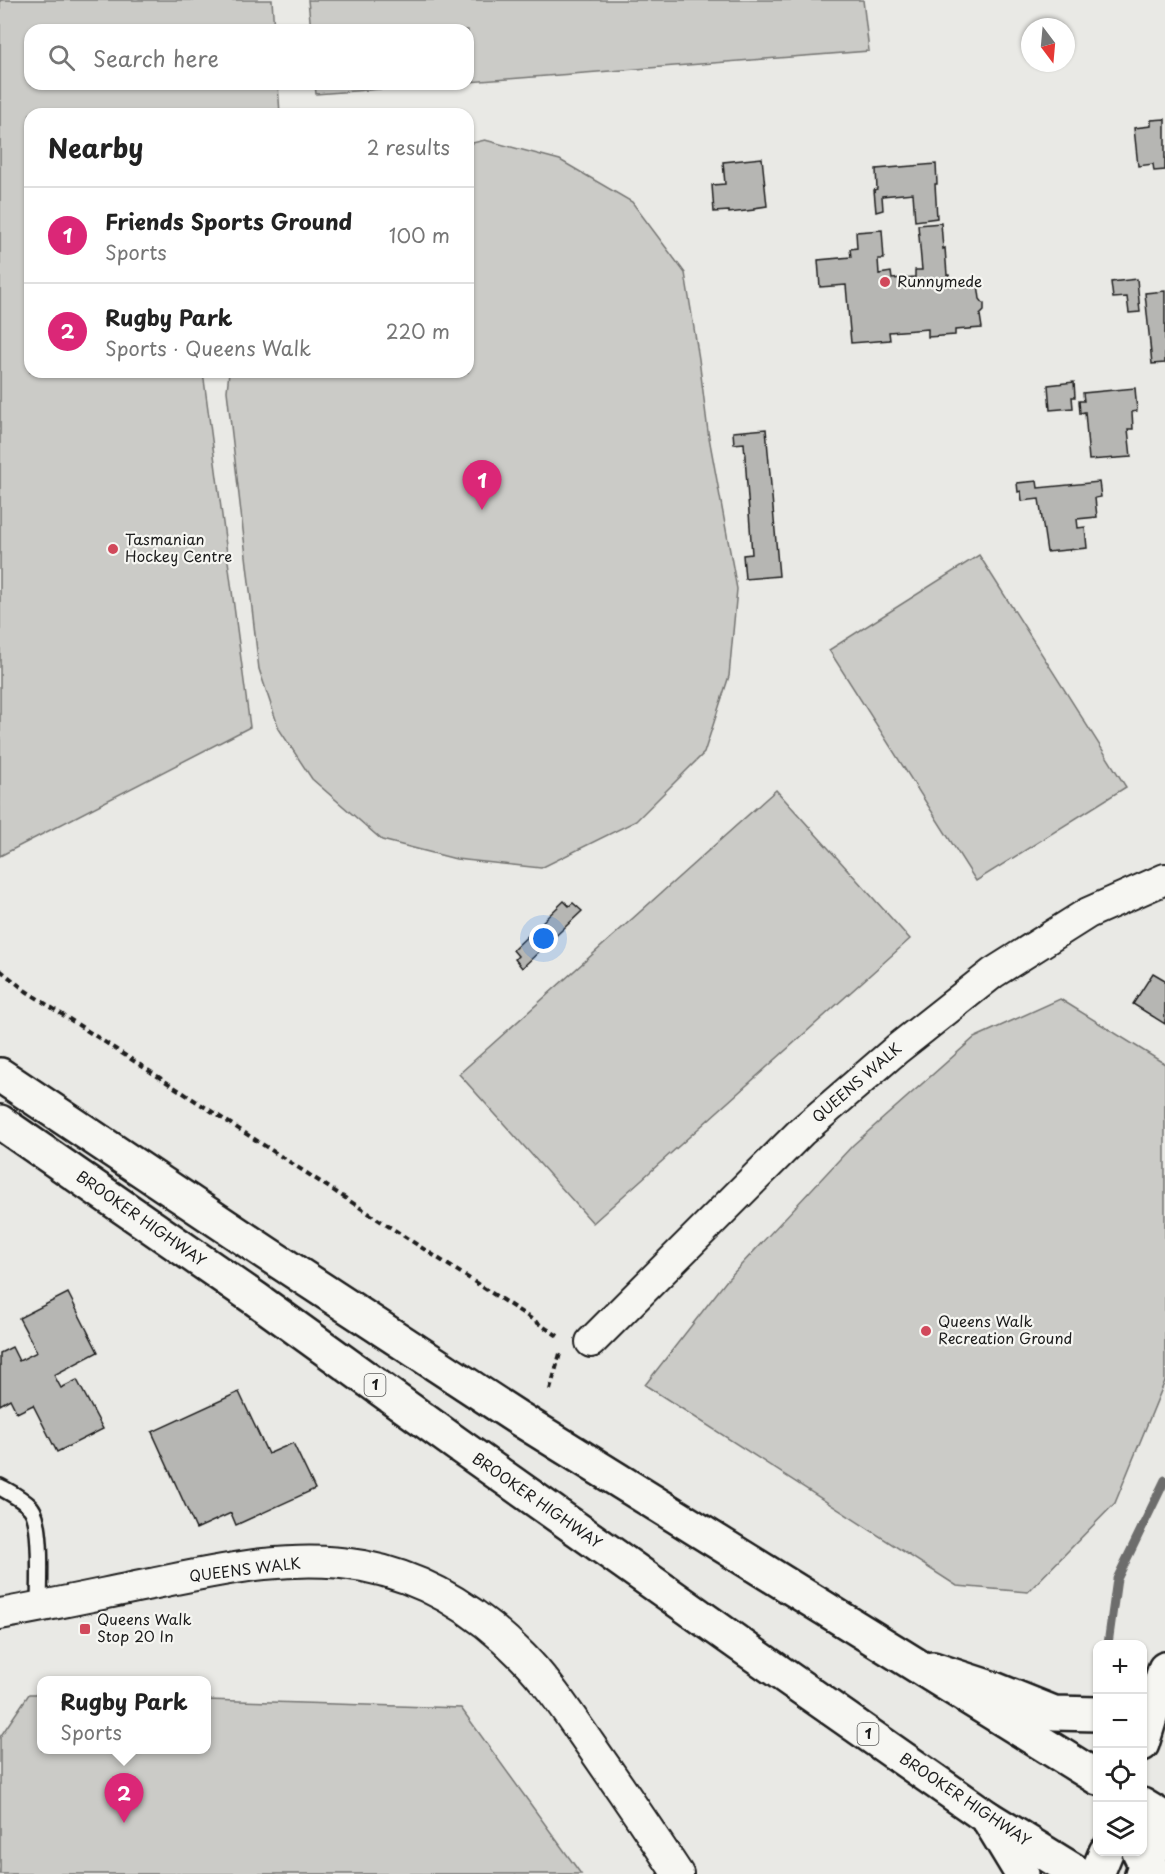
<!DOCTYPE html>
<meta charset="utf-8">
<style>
:root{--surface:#fff;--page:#f6f6f6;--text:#222;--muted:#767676;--line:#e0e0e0;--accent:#db2777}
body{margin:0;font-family:"Playpen Sans",sans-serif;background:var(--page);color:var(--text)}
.controls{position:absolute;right:18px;bottom:18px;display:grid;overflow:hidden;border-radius:12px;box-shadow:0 2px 4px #0004}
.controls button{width:54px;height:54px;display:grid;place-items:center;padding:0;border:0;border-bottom:2px solid var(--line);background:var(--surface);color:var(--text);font:30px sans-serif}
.compass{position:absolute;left:1021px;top:18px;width:54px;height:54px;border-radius:50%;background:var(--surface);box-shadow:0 2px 4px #0004;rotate:164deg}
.you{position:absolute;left:544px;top:939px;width:21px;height:21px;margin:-15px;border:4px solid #fff;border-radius:50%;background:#1a73e8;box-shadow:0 0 0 9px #1a73e833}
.badge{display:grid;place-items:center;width:39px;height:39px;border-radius:50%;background:var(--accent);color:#fff;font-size:20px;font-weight:700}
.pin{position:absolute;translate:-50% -50px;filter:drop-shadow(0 2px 3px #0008)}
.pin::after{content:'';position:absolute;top:32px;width:21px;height:18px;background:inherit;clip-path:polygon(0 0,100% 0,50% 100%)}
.popup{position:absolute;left:37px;top:1676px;width:174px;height:78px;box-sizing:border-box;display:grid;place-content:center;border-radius:12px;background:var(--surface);filter:drop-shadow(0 2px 4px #0005);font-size:20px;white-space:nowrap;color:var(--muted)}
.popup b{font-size:22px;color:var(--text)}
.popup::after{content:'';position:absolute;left:50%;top:100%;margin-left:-12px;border:12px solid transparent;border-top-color:var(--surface)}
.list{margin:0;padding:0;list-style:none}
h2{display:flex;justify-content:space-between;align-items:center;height:78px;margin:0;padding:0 24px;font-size:26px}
h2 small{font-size:20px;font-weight:400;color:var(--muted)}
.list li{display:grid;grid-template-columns:39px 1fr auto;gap:18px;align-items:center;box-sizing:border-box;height:96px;padding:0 24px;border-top:2px solid var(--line)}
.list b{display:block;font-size:22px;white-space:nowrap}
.list p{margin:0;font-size:20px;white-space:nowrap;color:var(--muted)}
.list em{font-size:20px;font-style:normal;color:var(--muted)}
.icon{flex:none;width:33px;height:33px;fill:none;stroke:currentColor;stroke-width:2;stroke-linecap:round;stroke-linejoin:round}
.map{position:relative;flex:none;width:1165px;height:1874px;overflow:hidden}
.search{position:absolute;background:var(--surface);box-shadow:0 2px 4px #0004;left:24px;top:24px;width:450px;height:66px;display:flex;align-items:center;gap:15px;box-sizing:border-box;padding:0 21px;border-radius:18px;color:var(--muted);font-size:22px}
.panel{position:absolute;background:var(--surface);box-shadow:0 2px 4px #0004;left:24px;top:108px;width:450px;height:270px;border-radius:18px}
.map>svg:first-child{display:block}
.green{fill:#cbcbc7;stroke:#747472;stroke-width:1.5}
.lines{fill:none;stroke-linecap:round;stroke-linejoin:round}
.stream{stroke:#6d6d6c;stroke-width:9}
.building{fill:#b6b6b3;stroke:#1c1c1c;stroke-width:1.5}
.lane-casing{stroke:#1c1c1c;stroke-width:20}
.street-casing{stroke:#1c1c1c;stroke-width:34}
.secondary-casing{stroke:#1c1c1c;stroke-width:38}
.highway-casing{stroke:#1c1c1c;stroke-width:38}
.path{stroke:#1c1c1c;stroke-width:4;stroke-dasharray:6 4.5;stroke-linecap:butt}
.lane{stroke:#f6f6f2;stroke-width:15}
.street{stroke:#f6f6f2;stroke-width:30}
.secondary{stroke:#f6f6f2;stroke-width:33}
.highway{stroke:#f6f6f2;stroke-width:33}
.poi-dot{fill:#d1495b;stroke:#f6f6f2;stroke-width:2}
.labels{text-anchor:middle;stroke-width:4.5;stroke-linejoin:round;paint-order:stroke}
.shield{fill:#f6f6f2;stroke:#5d5d5c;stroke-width:1.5}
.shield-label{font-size:14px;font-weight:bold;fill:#1c1c1c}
.poi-label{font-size:15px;fill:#1c1c1c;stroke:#f6f6f2;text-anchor:start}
.street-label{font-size:15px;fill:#1c1c1c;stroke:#f6f6f2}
</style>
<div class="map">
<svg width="1165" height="1874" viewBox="0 0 1165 1874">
<rect width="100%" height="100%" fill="#e9e9e5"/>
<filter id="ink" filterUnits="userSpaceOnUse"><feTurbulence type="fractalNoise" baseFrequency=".0167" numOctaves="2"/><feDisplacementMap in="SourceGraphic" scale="12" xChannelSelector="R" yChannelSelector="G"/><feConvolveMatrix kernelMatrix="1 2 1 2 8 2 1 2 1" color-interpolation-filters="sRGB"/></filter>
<g filter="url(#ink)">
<g class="green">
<polygon points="0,0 272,0 274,30 30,30 30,84 278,84 280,114 30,114 30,372 203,372 250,727 0,856"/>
<polygon points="308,0 863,0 869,51 468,82 468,30 311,30"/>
<polygon points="315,84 446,84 316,94"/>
<polygon points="485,140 560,160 632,202 685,273 699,359 708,432 737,589 729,676 704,753 636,821 541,868 456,859 382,840 312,779 279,729 259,669 227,391 229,372 468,372 468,144"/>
<polygon points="979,555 1126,787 976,881 829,650"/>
<polygon points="776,790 910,939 593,1223 459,1074"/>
<polygon points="1060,999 1165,1064 1165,1381 1115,1503 1028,1592 957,1586 645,1385 727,1280 853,1145 974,1038"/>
<polygon points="29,1694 41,1694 42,1750 207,1750 207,1700 461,1708 581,1874 0,1874 0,1737"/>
</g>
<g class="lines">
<polyline class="stream" points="1108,1644 1117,1579 1165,1480"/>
</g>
<g class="building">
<polygon points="1165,119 1165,170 1154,171 1153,164 1138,166 1134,128 1151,126 1151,120"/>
<polygon points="762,158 767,206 754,208 754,210 729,213 729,211 714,212 712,185 725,184 723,162"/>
<polygon points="936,164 937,184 935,184 937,218 915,221 913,193 882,196 883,210 876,212 874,190 877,189 876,169"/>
<polygon points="941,223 943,249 945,248 947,275 949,275 950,286 978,284 980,299 984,304 984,311 980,315 982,328 955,330 955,335 928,337 928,329 889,332 890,340 851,343 846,285 820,287 818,260 851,257 850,249 857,248 856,232 882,230 884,259 878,259 879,274 891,272 892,279 915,277 915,270 922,270 918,225"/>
<polygon points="1137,279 1140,312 1129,313 1127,297 1113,298 1111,282"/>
<polygon points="1165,291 1165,363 1152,364 1145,293"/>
<polygon points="1074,382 1075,397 1072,397 1073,408 1050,410 1048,385"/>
<polygon points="1135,388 1137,411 1132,412 1133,429 1128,429 1131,457 1089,460 1085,412 1080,413 1079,401 1084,401 1083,393"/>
<polygon points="766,429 779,576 745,579 743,555 752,554 744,443 734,444 733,432"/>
<polygon points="1037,481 1038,488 1099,482 1101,497 1095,498 1097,517 1077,519 1078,528 1085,527 1087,548 1047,552 1039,499 1022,501 1021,491 1018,492 1017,483"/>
<polygon points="564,901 569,906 573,903 582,911 522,968 515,959 518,956 513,950"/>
<polygon points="1153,973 1165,980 1165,1024 1133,1004"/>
<polygon points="68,1293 98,1352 54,1375 61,1388 77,1380 103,1429 57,1452 33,1405 17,1413 10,1399 0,1405 0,1353 12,1347 19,1361 37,1352 19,1318"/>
<polygon points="239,1392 268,1454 293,1443 315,1489 236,1525 231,1513 196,1529 152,1432"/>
</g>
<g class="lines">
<defs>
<path id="lane" d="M0 1487C11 1493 23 1499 31 1508 43 1523 39 1586 39 1607"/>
<g id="street">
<polyline points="591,1342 801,1132 897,1049 993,973 1088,913 1165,879"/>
<path d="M0 1614C51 1605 101 1594 151 1584 220 1570 293 1553 363 1566 426 1578 478 1611 522 1656 548 1682 568 1713 589 1743 619 1786 649 1830 678 1874"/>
</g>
<g id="secondary">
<polyline points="933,1669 994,1689 1054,1713 1098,1714"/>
<polyline points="1142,1744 1165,1669"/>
<polyline points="988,1818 1022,1874"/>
<polyline points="1097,1874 1106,1852"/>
<polyline points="1142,1874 1165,1823"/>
</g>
<g id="highway">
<polyline points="0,1075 266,1253 518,1418 1098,1778"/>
<polyline points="0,1122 256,1299 457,1444 749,1651 988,1818 1079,1874"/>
<polyline points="1142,1805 1165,1819"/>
<polyline points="1139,1852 1146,1866 1157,1874"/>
</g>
</defs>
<use href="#lane" class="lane-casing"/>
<use href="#street" class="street-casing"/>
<use href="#secondary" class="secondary-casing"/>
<use href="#highway" class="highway-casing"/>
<g class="path">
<polyline points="0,970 26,991 561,1338"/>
<polyline points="550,1390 561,1350"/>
</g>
<use href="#lane" class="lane"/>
<use href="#street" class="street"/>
<use href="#secondary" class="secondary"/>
<use href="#highway" class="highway"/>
</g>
</g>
<g class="poi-dot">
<circle cx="885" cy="282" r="6"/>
<circle cx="113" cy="549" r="6"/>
<circle cx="926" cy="1331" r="6"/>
<rect x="79" y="1623" width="12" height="12" rx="3"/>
</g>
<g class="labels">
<g class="shield">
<rect x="364.5" y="1374" width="21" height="22" rx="4.5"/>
<rect x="857.5" y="1723" width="21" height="22" rx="4.5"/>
</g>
<g class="shield-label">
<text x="375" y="1390">1</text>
<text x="868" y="1739">1</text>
</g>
<g class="poi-label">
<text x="897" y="287">Runnymede</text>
<text x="125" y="545">Tasmanian<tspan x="125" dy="17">Hockey Centre</tspan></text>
<text x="938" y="1327">Queens Walk<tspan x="938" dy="17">Recreation Ground</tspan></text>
<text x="97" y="1625">Queens Walk<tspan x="97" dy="17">Stop 20 In</tspan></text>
</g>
<g class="street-label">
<text transform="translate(857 1083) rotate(-41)" y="5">QUEENS WALK</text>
<text transform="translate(141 1219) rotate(35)" y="5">BROOKER HIGHWAY</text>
<text transform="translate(537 1501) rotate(35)" y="5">BROOKER HIGHWAY</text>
<text transform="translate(245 1570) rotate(-7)" y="5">QUEENS WALK</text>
<text transform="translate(965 1800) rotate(34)" y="5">BROOKER HIGHWAY</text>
</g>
</g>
</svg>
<div class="controls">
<button>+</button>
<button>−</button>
<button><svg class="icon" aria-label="locate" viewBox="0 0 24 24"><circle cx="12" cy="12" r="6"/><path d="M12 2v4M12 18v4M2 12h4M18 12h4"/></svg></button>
<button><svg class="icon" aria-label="layers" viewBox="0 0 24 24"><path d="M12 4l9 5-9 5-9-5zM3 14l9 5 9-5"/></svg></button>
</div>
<svg class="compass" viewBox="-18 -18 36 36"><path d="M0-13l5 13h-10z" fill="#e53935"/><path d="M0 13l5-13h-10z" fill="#767676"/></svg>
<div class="you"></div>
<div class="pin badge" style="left:482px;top:510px">1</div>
<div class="pin badge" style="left:124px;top:1823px">2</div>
<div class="popup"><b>Rugby Park</b>Sports</div>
<div class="search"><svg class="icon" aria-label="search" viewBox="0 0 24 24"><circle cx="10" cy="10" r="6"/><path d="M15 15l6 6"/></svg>Search here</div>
<section class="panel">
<h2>Nearby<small>2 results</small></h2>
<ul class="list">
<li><span class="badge">1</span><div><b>Friends Sports Ground</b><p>Sports</p></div><em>100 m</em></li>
<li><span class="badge">2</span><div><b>Rugby Park</b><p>Sports · Queens Walk</p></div><em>220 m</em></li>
</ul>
</section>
</div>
